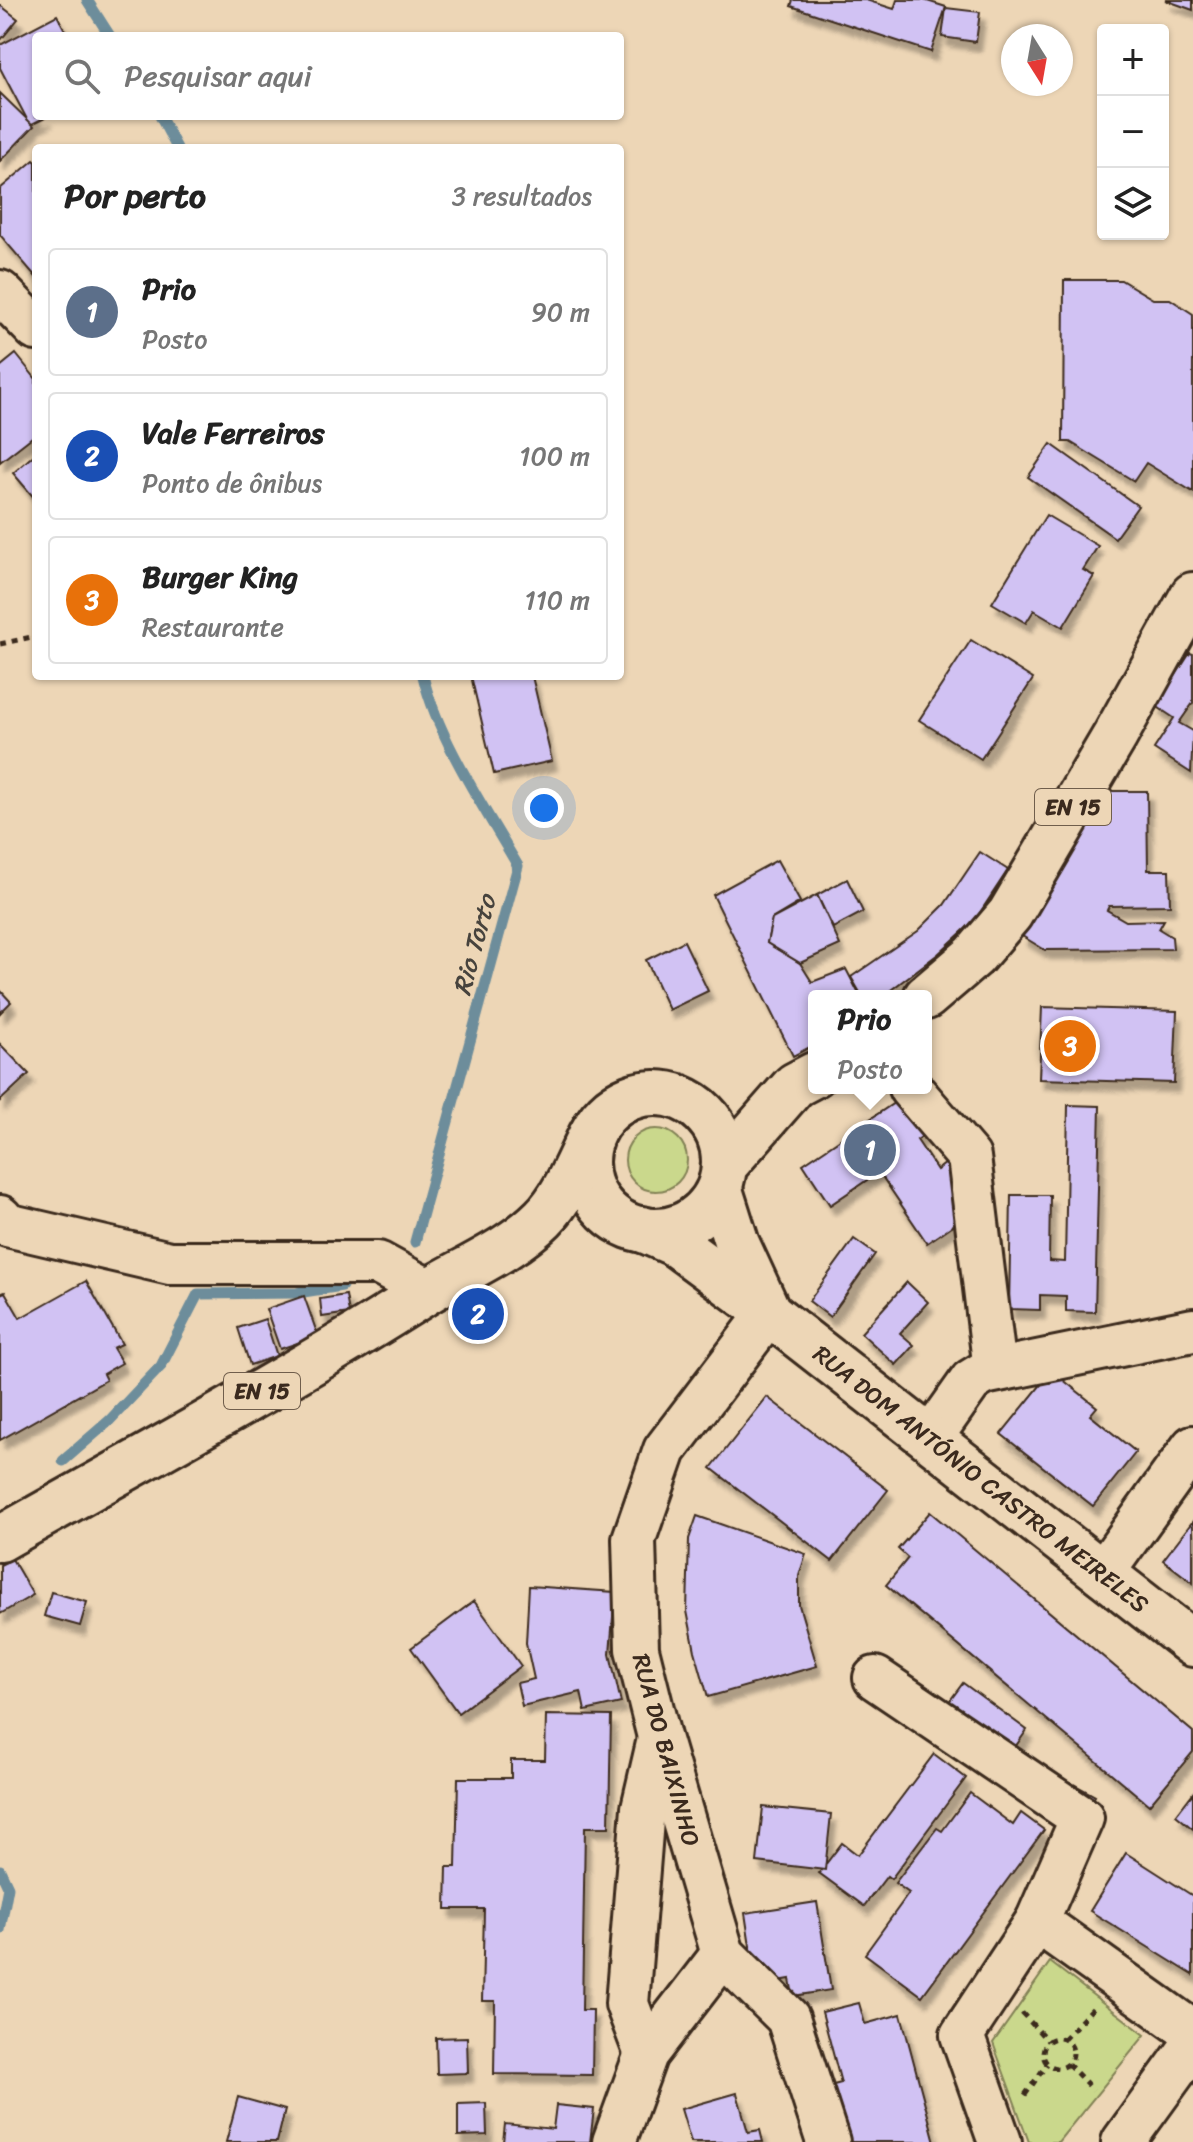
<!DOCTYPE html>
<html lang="pt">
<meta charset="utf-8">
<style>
:root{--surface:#fff;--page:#f2f2f2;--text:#222;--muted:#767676;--line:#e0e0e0;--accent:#ea580c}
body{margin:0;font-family:Sriracha,sans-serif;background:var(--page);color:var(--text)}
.controls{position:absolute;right:24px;top:24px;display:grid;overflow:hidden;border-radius:8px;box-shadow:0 2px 6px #0004}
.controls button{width:72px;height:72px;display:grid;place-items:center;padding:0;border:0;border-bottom:2px solid var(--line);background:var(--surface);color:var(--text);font:40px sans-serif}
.compass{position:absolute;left:1001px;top:24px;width:72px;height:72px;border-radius:50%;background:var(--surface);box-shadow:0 2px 6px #0004;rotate:169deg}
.you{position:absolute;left:544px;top:808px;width:28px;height:28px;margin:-20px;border:6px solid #fff;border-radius:50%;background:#1a73e8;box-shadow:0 0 0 12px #1a73e833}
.badge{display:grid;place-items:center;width:52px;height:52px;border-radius:50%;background:var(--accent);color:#fff;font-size:26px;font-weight:700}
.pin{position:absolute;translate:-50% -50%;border:4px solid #fff;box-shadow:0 2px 8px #0006}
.popup{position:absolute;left:808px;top:990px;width:124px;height:104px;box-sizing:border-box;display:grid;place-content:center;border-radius:8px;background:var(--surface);filter:drop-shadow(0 2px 6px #0005);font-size:26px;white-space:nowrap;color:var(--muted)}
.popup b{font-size:30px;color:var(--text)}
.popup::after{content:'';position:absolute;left:50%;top:100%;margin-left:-16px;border:16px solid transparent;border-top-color:var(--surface)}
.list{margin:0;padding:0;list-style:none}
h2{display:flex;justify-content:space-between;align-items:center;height:104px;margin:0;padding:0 32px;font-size:34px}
h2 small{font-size:26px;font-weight:400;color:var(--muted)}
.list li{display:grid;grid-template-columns:52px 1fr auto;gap:24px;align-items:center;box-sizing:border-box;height:128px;margin:0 16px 16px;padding:0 16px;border:2px solid var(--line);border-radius:8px}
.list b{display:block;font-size:30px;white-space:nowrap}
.list p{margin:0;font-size:26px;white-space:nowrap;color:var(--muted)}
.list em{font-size:26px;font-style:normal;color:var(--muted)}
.icon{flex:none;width:44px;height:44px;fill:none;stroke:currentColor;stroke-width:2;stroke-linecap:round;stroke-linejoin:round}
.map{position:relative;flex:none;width:1193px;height:2142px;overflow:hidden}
.search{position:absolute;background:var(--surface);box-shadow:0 2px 6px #0004;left:32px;top:32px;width:592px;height:88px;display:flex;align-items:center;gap:20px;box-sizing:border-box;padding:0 28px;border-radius:8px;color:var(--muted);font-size:30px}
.panel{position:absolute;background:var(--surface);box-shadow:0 2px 6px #0004;left:32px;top:144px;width:592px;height:536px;border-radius:8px}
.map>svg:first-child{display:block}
.green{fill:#cad88c;stroke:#828155;stroke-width:2}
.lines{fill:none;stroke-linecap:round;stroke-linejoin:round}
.stream{stroke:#6d8d9b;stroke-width:11}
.building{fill:#d1c2f3;stroke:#3b2a1e;stroke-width:2;filter:url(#shadow)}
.minor-casing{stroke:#3b2a1e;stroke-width:48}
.major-casing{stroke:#3b2a1e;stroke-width:50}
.path{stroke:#3b2a1e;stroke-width:5;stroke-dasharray:6 6;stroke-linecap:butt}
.minor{stroke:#edd6b6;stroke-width:42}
.major{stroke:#edd6b6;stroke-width:44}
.labels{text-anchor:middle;stroke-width:7;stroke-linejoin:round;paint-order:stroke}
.shield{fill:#edd6b6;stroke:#705e4c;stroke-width:2}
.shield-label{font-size:22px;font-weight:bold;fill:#3b2a1e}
.street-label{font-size:24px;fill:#3b2a1e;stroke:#edd6b6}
.water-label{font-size:26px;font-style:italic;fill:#47433d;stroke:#edd6b6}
</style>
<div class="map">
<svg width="1193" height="2142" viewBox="0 0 1193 2142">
<defs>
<filter id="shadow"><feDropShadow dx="5" dy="9" stdDeviation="2" flood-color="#0004"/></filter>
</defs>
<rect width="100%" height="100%" fill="#edd6b6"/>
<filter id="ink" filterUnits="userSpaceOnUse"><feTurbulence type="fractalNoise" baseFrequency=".0125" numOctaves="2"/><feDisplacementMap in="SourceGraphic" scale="16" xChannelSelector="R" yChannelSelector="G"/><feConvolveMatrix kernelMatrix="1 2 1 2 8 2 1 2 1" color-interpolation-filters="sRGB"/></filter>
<g filter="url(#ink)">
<g class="green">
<circle cx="656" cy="1160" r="31"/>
<polygon points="1050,1962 1145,2035 1058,2142 1029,2142 993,2043"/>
</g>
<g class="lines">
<g class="stream">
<polyline points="87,0 110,36"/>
<polyline points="160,116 177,148"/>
<path d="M415 1242 518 866C485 809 438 739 423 676"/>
<polyline points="63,1461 109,1421 161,1366 198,1294 297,1293 342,1286"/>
<polyline points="0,1870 8,1887 0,1930"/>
</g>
</g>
<g class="building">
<polygon points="793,0 866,0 894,9 897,0 924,0 946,7 931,52 791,6"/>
<polygon points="1165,0 1193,0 1193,10"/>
<polygon points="0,5 18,19 0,41"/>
<polygon points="946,8 980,12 976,42 942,37"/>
<polygon points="57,15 68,36 36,36 36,116 48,116 30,125 0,68 0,45"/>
<polygon points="0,93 34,126 0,161"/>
<polygon points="34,160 36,162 36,277 0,235 0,189"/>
<polygon points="1064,280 1121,280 1153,299 1170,299 1193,314 1193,492 1146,463 1134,481 1070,442 1063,442"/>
<polygon points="16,354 36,379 36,434 0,462 0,367"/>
<polygon points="1051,444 1138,506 1115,538 1028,477"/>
<polygon points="36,453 36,500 13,473"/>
<polygon points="1046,515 1098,546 1083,570 1094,576 1063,627 1034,610 1026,623 992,603"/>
<polygon points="971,640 1033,679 981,759 919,720"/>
<polygon points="1190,653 1193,654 1193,703 1179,723 1193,731 1191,773 1154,749 1174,718 1156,706"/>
<polygon points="471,676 532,676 552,761 494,774"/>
<polygon points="1106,791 1147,791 1148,870 1169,870 1170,905 1109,906 1107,910 1126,921 1164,920 1159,929 1172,937 1173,949 1045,950 1022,936"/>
<polygon points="980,852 1008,870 975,920 938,954 883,996 862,996 851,977 918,931 944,905"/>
<polygon points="777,860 800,902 772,919 767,943 800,963 812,982 846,969 860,996 814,996 814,1045 793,1056 713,895"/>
<polygon points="847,879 863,912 833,928 817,895"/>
<polygon points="817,895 840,945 800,963 767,943 772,919"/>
<polygon points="684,941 708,991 669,1010 646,960"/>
<polygon points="0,990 11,1002 0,1013"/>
<polygon points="1042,1007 1177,1011 1174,1083 1039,1079"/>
<polygon points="0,1044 29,1074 0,1101"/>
<polygon points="903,1097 927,1133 917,1140 937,1170 950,1160 981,1206 927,1243 879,1172 830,1205 803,1164"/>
<polygon points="1068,1105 1100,1106 1095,1312 1066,1311 1066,1296 1040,1295 1040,1310 1009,1309 1011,1195 1050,1195 1049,1261 1065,1262"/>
<polygon points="854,1239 875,1254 830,1317 809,1301"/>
<polygon points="86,1281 122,1344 113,1348 122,1363 103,1374 106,1380 0,1440 0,1294 5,1292 20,1318"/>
<polygon points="907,1282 928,1302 900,1333 914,1345 896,1365 861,1333"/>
<polygon points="346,1295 349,1313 322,1317 320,1299"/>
<polygon points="304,1296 318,1336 280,1349 266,1309"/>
<polygon points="265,1319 277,1356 250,1365 238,1328"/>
<polygon points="1052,1371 1097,1407 1090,1415 1136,1452 1093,1506 1001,1434"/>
<polygon points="767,1397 888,1490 832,1561 711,1468"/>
<polygon points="930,1512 1193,1732 1193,1752 1149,1805 886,1585 908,1558 898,1549"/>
<polygon points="697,1516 806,1554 799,1576 799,1605 817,1666 708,1697 695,1651 687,1611 689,1539"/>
<polygon points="1193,1521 1193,1583 1163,1560"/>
<polygon points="12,1559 33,1595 0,1614 0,1565"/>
<polygon points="529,1586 615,1592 610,1654 621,1703 585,1711 581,1692 522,1706 517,1683 534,1679 526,1643"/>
<polygon points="51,1592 87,1602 80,1626 44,1616"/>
<polygon points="474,1601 521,1666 458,1713 411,1648"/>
<polygon points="963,1683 1027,1730 1008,1757 943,1710"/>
<polygon points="546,1715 611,1716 609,1827 585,1827 582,2010 593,2010 592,2075 494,2074 495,2001 482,2001 484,1909 446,1909 447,1867 456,1867 458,1778 511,1778 511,1760 545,1760"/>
<polygon points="934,1754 966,1778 891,1879 887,1876 864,1906 819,1873 842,1843 858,1855"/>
<polygon points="1070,1782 1095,1796 1084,1815 1060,1801"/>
<polygon points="970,1793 1013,1825 1021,1813 1044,1830 922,1996 865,1954 909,1893 895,1883 937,1828 942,1831"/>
<polygon points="1193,1793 1193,1829 1176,1815"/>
<polygon points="763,1807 831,1814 825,1870 757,1862"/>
<polygon points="1126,1853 1193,1896 1193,1975 1090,1911"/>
<polygon points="817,1902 831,1990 793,1996 790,1979 756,1985 745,1913"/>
<polygon points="859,2003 865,2024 901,2014 935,2142 841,2142 826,2087 841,2083 822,2012"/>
<polygon points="467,2037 468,2073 437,2074 436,2038"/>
<polygon points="737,2093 748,2132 760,2130 763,2142 691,2142 681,2109"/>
<polygon points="238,2097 285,2110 277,2142 226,2142"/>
<polygon points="486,2103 487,2135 458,2136 458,2104"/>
<polygon points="556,2105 594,2109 590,2142 503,2142 505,2124 553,2129"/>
</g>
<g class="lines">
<defs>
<g id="minor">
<polyline points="0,292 36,329"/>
<polyline points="910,1088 969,1157 995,1370"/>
<polyline points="0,1217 7,1225 170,1263 378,1263 429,1291"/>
<polyline points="769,1313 665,1450 634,1539 637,1649 659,1737 723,1954 788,2018 828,2142"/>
<polyline points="930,1439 971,1381 984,1373 1193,1330"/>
<polyline points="1102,1574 1193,1447"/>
<polyline points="875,1678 1082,1818 1037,1921"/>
<polyline points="646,2054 627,2004 643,1808 659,1739"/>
<polyline points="614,2142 646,2054 723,1954"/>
<polyline points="1000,2142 962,2035 1037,1921 1193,2032"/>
<polyline points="1123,2142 1193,2045"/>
</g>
<g id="major">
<polyline points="926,997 974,956 1010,914 1115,736 1193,595"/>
<circle cx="655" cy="1162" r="69"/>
<polyline points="725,1165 795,1085 814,1075"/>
<polyline points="720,1190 737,1244 766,1307"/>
<polyline points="642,1229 674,1243 769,1313 1193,1644"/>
<path d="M0 1539C143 1458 287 1381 425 1293 464 1269 510 1251 543 1218 565 1196 577 1163 591 1135"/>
</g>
</defs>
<use href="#minor" class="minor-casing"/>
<use href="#major" class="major-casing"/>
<g class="path">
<polyline points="0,644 36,636"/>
<polyline points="1022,2013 1048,2041"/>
<circle cx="1058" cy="2053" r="15"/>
<polyline points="1064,2039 1094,2007"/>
<polyline points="1068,2064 1093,2090"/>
<polyline points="1025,2095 1047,2064"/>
</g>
<use href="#minor" class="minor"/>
<use href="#major" class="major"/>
</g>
</g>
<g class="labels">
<g class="shield">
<rect x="1035" y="789" width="76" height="36" rx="6"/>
<rect x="224" y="1373" width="76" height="36" rx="6"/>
</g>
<g class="shield-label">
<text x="1073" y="815">EN 15</text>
<text x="262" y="1399">EN 15</text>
</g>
<g class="street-label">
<text transform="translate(981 1479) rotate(38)" y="8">RUA DOM ANTÓNIO CASTRO MEIRELES</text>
<text transform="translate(666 1750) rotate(75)" y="8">RUA DO BAIXINHO</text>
</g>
<g class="water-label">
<text transform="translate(474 945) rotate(-75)" y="9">Rio Torto</text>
</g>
</g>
</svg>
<div class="controls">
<button>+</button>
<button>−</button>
<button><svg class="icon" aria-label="layers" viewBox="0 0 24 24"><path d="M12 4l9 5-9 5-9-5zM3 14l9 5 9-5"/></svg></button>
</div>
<svg class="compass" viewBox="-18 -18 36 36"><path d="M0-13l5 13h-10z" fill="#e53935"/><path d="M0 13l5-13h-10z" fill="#767676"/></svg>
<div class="you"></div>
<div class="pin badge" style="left:870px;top:1150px;background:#5c6f8a">1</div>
<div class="popup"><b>Prio</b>Posto</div>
<div class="pin badge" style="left:478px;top:1314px;background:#1a4fb4">2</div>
<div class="pin badge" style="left:1070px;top:1046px;background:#e8710a">3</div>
<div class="search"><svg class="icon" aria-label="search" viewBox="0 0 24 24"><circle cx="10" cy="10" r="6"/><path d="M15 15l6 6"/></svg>Pesquisar aqui</div>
<section class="panel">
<h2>Por perto<small>3 resultados</small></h2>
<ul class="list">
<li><span class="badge" style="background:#5c6f8a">1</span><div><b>Prio</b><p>Posto</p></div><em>90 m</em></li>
<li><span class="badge" style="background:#1a4fb4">2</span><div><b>Vale Ferreiros</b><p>Ponto de ônibus</p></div><em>100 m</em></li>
<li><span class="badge" style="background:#e8710a">3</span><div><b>Burger King</b><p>Restaurante</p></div><em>110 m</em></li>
</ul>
</section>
</div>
